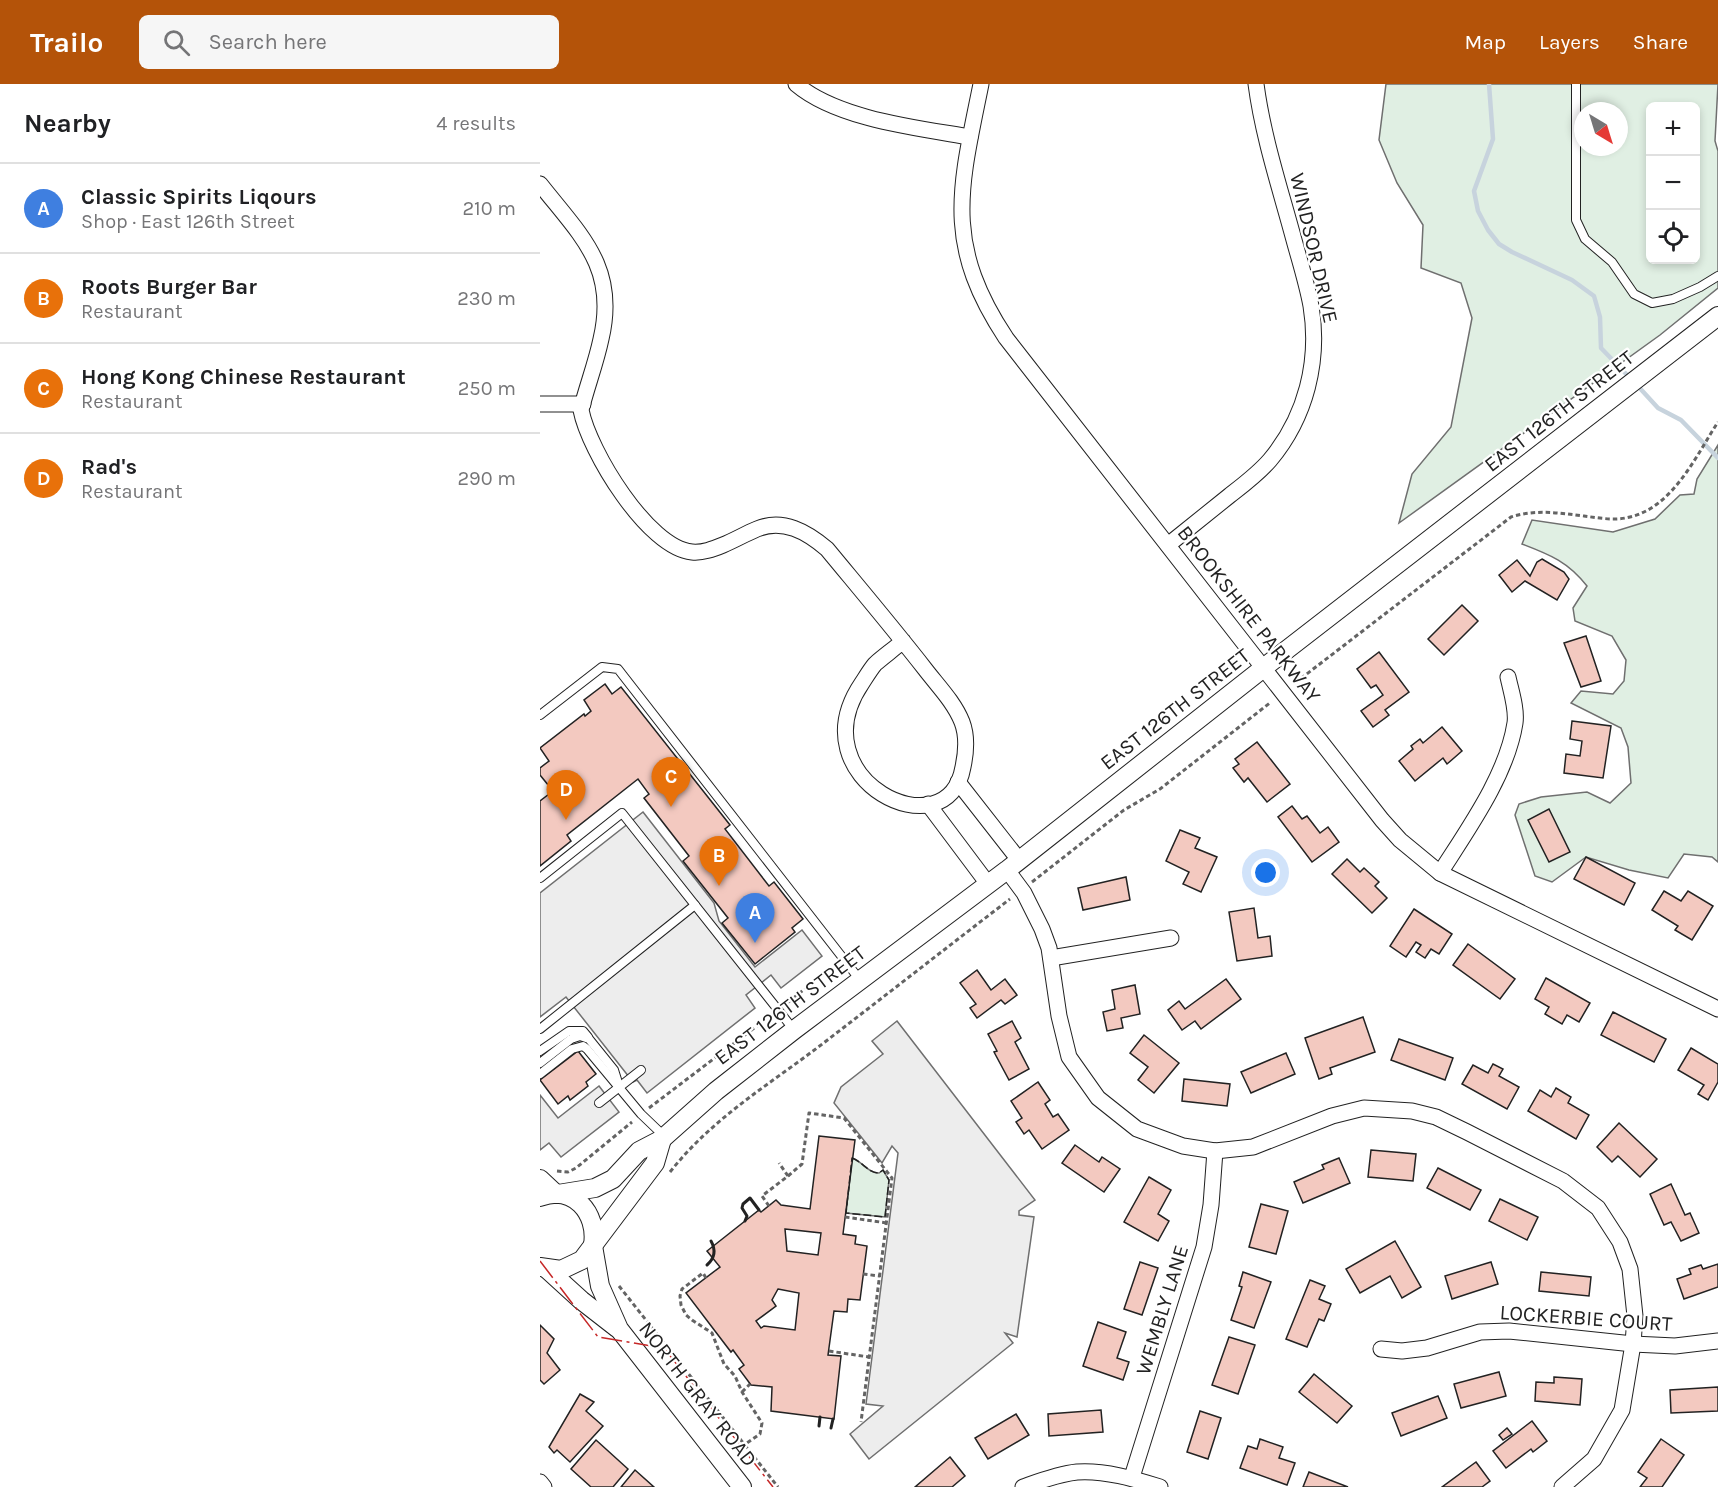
<!DOCTYPE html>
<meta charset="utf-8">
<style>
:root{--surface:#fff;--page:#f6f6f6;--text:#202124;--muted:#757577;--line:#e0e0e0;--accent:#b45309}
body{margin:0;font-family:Karla,sans-serif;background:var(--page);color:var(--text)}
.controls{position:absolute;right:18px;top:18px;display:grid;overflow:hidden;border-radius:9px;box-shadow:0 3px 9px #0003}
.controls button{width:54px;height:54px;display:grid;place-items:center;padding:0;border:0;border-bottom:2px solid var(--line);background:var(--surface);color:var(--text);font:30px sans-serif}
.compass{position:absolute;left:1034px;top:18px;width:54px;height:54px;border-radius:50%;background:var(--surface);box-shadow:0 3px 9px #0003;rotate:142deg}
.you{position:absolute;left:726px;top:789px;width:21px;height:21px;margin:-15px;border:4px solid #fff;border-radius:50%;background:#1a73e8;box-shadow:0 0 0 9px #1a73e833}
.badge{display:grid;place-items:center;width:39px;height:39px;border-radius:50%;background:var(--accent);color:#fff;font-size:20px;font-weight:700}
.pin{position:absolute;translate:-50% -50px;filter:drop-shadow(0 2px 3px #0008)}
.pin::after{content:'';position:absolute;top:32px;width:21px;height:18px;background:inherit;clip-path:polygon(0 0,100% 0,50% 100%)}
.list{margin:0;padding:0;list-style:none}
h2{display:flex;justify-content:space-between;align-items:center;height:78px;margin:0;padding:0 24px;font-size:26px}
h2 small{font-size:20px;font-weight:400;color:var(--muted)}
.list li{display:grid;grid-template-columns:39px 1fr auto;gap:18px;align-items:center;box-sizing:border-box;height:90px;padding:0 24px;border-top:2px solid var(--line)}
.list b{display:block;font-size:22px;white-space:nowrap}
.list p{margin:0;font-size:20px;white-space:nowrap;color:var(--muted)}
.list em{font-size:20px;font-style:normal;color:var(--muted)}
.icon{flex:none;width:33px;height:33px;fill:none;stroke:currentColor;stroke-width:2;stroke-linecap:round;stroke-linejoin:round}
.map{position:relative;flex:none;width:1178px;height:1403px;overflow:hidden}
header{display:flex;align-items:center;gap:36px;box-sizing:border-box;height:84px;padding:0 30px;background:var(--accent);color:#fff}
header strong{font-size:28px}
nav{display:flex;gap:33px;margin-inline-start:auto;font-size:21px}
.search{width:420px;height:54px;background:var(--page);display:flex;align-items:center;gap:15px;box-sizing:border-box;padding:0 21px;border-radius:9px;color:var(--muted);font-size:22px}
main{display:flex}
aside{flex:1;background:var(--surface)}
.map>svg:first-child{display:block}
.green{fill:#e0efe3;stroke:#6f6f6f;stroke-width:1.5;fill-rule:evenodd}
.parking{fill:#ededed;stroke:#6f6f6f;stroke-width:1.5}
.lines{fill:none;stroke-linecap:round;stroke-linejoin:round}
.stream{stroke:#c7d3dd;stroke-width:4.5}
.building{fill:#f3c9c0;stroke:#222;stroke-width:1.5;fill-rule:evenodd}
.service-casing{stroke:#222;stroke-width:10}
.minor-casing{stroke:#222;stroke-width:17}
.tertiary-casing{stroke:#222;stroke-width:20}
.path{stroke:#646464;stroke-width:3;stroke-dasharray:4.5 3;stroke-linecap:butt}
.service{stroke:#fff;stroke-width:8}
.minor{stroke:#fff;stroke-width:15}
.tertiary{stroke:#fff;stroke-width:18}
.fence{stroke:#222;stroke-width:1.5;stroke-dasharray:8 3;stroke-linecap:butt}
.wall{stroke:#222;stroke-width:3}
.power{stroke:#c62828;stroke-width:1.5;stroke-dasharray:21 4.5 3 4.5;stroke-linecap:butt}
.labels{text-anchor:middle;stroke-width:4.5;stroke-linejoin:round;paint-order:stroke}
.street-label{font-size:21px;fill:#222;stroke:#fff}
</style>
<header>
<strong>Trailo</strong>
<div class="search"><svg class="icon" aria-label="search" viewBox="0 0 24 24"><circle cx="10" cy="10" r="6"/><path d="M15 15l6 6"/></svg>Search here</div>
<nav><a>Map</a><a>Layers</a><a>Share</a></nav>
</header>
<main>
<aside>
<h2>Nearby<small>4 results</small></h2>
<ul class="list">
<li><span class="badge" style="background:#3f7fe0">A</span><div><b>Classic Spirits Liqours</b><p>Shop · East 126th Street</p></div><em>210 m</em></li>
<li><span class="badge" style="background:#e8710a">B</span><div><b>Roots Burger Bar</b><p>Restaurant</p></div><em>230 m</em></li>
<li><span class="badge" style="background:#e8710a">C</span><div><b>Hong Kong Chinese Restaurant</b><p>Restaurant</p></div><em>250 m</em></li>
<li><span class="badge" style="background:#e8710a">D</span><div><b>Rad's</b><p>Restaurant</p></div><em>290 m</em></li>
</ul>
</aside>
<div class="map">
<svg width="1178" height="1403" viewBox="0 0 1178 1403">
<rect width="100%" height="100%" fill="#fff"/>
<g class="green">
<path d="M846 0H1178L1175 57 1178 67V204L1120 251 859 439 872 390 911 343 932 234 921 199 881 184 883 141 857 99 839 56ZM1110 22H1156V176H1110ZM1043 27H1079V63H1043Z"/>
<path d="M1178 361V778L1172 773 1144 770 1128 794 1089 786 1046 773 1012 798 995 792 975 731 979 720 1001 713 1047 708 1070 719 1091 699 1088 663 1081 644 1031 619 1041 607 1073 610 1084 597 1086 576 1072 552 1035 537 1033 524 1047 502C1028 478 1011 471 982 460L992 436 1073 448 1115 435 1140 411 1154 410 1157 395Z"/>
<path d="M312 1074C323 1078 328 1089 339 1089L343 1086 349 1096 345 1133 306 1129Z"/>
</g>
<g class="parking">
<polygon points="103,728 174,819 179,837 215,883 262,846 282,872 241,904 231,891 206,911 215,924 107,1009 97,996 93,998 26,913 0,933 0,809"/>
<polygon points="357,937 495,1116 479,1127 479,1131 494,1133 477,1253 465,1249 473,1259 329,1375 310,1350 343,1322 326,1320 358,1069 352,1062 342,1079 294,1019 301,1003 343,970 332,957"/>
<polygon points="59,1002 79,1028 21,1073 9,1059 0,1066 0,1011 18,1034"/>
</g>
<g class="lines">
<g class="stream">
<polyline points="949,0 953,55 934,107 938,127 948,146 959,160 972,168 1032,196 1054,212 1060,233 1061,264 1090,294"/>
<polyline points="1096,300 1118,324 1141,336 1178,374"/>
</g>
</g>
<g class="building">
<polygon points="1002,475 1024,488 1029,495 1017,516 985,497 972,508 959,491 977,476 990,492 997,478"/>
<polygon points="922,521 938,537 904,571 888,555"/>
<polygon points="1046,552 1061,597 1041,603 1024,559"/>
<polygon points="839,568 869,608 845,626 849,631 833,643 821,627 843,611 836,601 831,604 817,585"/>
<polygon points="65,600 72,610 81,603 190,741 185,745 229,802 234,798 263,835 252,844 255,848 215,880 182,839 188,834 143,777 149,772 104,714 109,710 98,695 27,751 31,757 0,782 0,717 13,707 0,691 0,684 9,677 0,664 44,630 45,632 51,627 44,616"/>
<polygon points="1032,637 1071,642 1063,694 1024,689 1026,670 1040,672 1042,657 1030,655"/>
<polygon points="902,643 922,667 907,680 903,674 875,697 859,677 873,665 871,662 880,655 883,659"/>
<polygon points="717,658 750,700 727,718 708,694 704,698 693,684 699,680 695,675"/>
<polygon points="752,722 762,735 767,732 780,749 788,743 799,758 772,778 738,733"/>
<polygon points="1009,725 1030,768 1009,778 988,736"/>
<polygon points="640,746 660,754 655,764 677,773 661,808 643,800 649,788 626,777"/>
<polygon points="1046,773 1095,799 1084,821 1034,795"/>
<polygon points="807,775 820,788 824,784 839,798 835,802 847,814 832,829 792,790"/>
<polygon points="586,793 590,816 543,826 538,804"/>
<polygon points="1124,807 1141,817 1148,807 1173,822 1152,856 1135,846 1138,842 1112,826"/>
<polygon points="714,824 718,854 730,852 732,872 697,877 689,828"/>
<polygon points="874,825 912,850 899,870 891,865 885,874 876,868 881,861 876,858 866,873 850,862"/>
<polygon points="928,860 975,895 960,915 913,881"/>
<polygon points="437,886 451,906 465,895 477,911 465,920 461,916 437,934 430,924 436,920 420,899"/>
<polygon points="1006,894 1050,919 1039,938 1027,931 1022,940 1005,930 1009,923 995,915"/>
<polygon points="686,895 701,915 661,945 655,937 642,946 628,926 639,917 645,925"/>
<polygon points="595,901 600,930 581,934 583,944 567,947 563,928 575,925 572,906"/>
<polygon points="1073,928 1126,955 1114,978 1061,951"/>
<polygon points="823,933 835,968 790,984 792,990 779,995 765,954"/>
<polygon points="472,937 481,954 475,958 489,985 469,996 454,968 457,967 448,950"/>
<polygon points="604,951 639,979 614,1009 598,996 608,983 590,969"/>
<polygon points="859,955 913,974 905,996 851,976"/>
<polygon points="4,963 18,982 4,993 0,987 0,966"/>
<polygon points="1151,964 1178,980 1178,998 1168,1016 1158,1010 1164,1001 1138,986"/>
<polygon points="38,967 56,990 46,998 48,1002 30,1016 28,1012 18,1020 0,996"/>
<polygon points="746,969 755,990 711,1009 701,988"/>
<polygon points="953,980 963,985 959,992 979,1003 967,1025 922,1000 933,981 948,989"/>
<polygon points="644,995 690,1000 687,1022 642,1017"/>
<polygon points="498,998 510,1016 505,1020 513,1033 518,1030 529,1046 502,1065 489,1046 484,1050 476,1038 482,1034 471,1017"/>
<polygon points="1016,1004 1031,1013 1028,1019 1049,1031 1036,1055 988,1027 1000,1006 1011,1013"/>
<polygon points="1079,1039 1117,1075 1100,1093 1078,1072 1072,1078 1057,1063"/>
<path d="M279 1052 315 1056 303 1150 316 1152 315 1160 327 1162 320 1216 308 1215 307 1228 294 1227 288 1271 301 1272 294 1335 231 1327 232 1303 211 1301 199 1285 204 1281 193 1266 191 1268 146 1209 180 1183 167 1167 219 1126 221 1128 236 1116 241 1121 270 1125ZM245 1145 281 1149 278 1171 247 1167ZM238 1205 259 1209 255 1246 224 1242 221 1244 216 1237 236 1222 232 1216Z"/>
<polygon points="535,1061 559,1078 562,1073 580,1085 564,1108 522,1079"/>
<polygon points="831,1066 876,1070 873,1097 828,1093"/>
<polygon points="799,1074 810,1099 763,1119 754,1098 784,1085 782,1081"/>
<polygon points="898,1084 941,1106 930,1126 887,1104"/>
<polygon points="609,1093 631,1106 618,1130 629,1137 618,1157 584,1138"/>
<polygon points="1131,1100 1145,1131 1150,1129 1159,1149 1141,1157 1131,1138 1124,1141 1110,1110"/>
<polygon points="960,1115 998,1133 987,1156 949,1137"/>
<polygon points="721,1120 748,1127 736,1170 709,1163"/>
<polygon points="855,1157 881,1203 862,1214 850,1192 820,1209 806,1185"/>
<polygon points="600,1178 618,1184 602,1231 584,1225"/>
<polygon points="951,1178 958,1200 912,1215 905,1192"/>
<polygon points="1178,1180 1178,1203 1144,1215 1137,1195 1151,1190 1149,1185 1161,1181 1163,1185"/>
<polygon points="703,1188 731,1198 714,1244 691,1236 702,1203 699,1202"/>
<polygon points="1001,1188 1051,1193 1049,1212 999,1207"/>
<polygon points="770,1196 785,1202 779,1215 791,1220 784,1237 779,1235 767,1263 746,1255"/>
<polygon points="558,1238 586,1248 577,1274 589,1278 583,1296 543,1282"/>
<polygon points="0,1241 14,1255 7,1269 20,1286 4,1300 0,1296"/>
<polygon points="689,1253 715,1261 698,1310 672,1301"/>
<polygon points="959,1288 966,1312 921,1324 914,1300"/>
<polygon points="774,1290 812,1322 797,1339 759,1308"/>
<polygon points="1014,1293 1042,1295 1040,1321 995,1317 996,1298 1014,1299"/>
<polygon points="1178,1303 1178,1327 1131,1329 1130,1306"/>
<polygon points="40,1310 54,1318 46,1327 63,1342 30,1378 17,1366 14,1369 9,1363"/>
<polygon points="898,1312 907,1334 861,1352 852,1329"/>
<polygon points="561,1326 563,1348 509,1352 508,1330"/>
<polygon points="660,1327 681,1334 668,1375 647,1368"/>
<polygon points="476,1330 489,1351 448,1375 435,1354"/>
<polygon points="992,1337 1007,1357 993,1368 991,1365 966,1384 953,1367"/>
<polygon points="967,1344 972,1350 963,1356 959,1351"/>
<polygon points="720,1355 743,1363 739,1374 755,1379 747,1401 700,1384 708,1362 717,1365"/>
<polygon points="1121,1355 1144,1371 1122,1403 1100,1403 1107,1394 1098,1388"/>
<polygon points="56,1356 88,1385 73,1403 51,1403 31,1385"/>
<polygon points="410,1373 425,1392 412,1403 375,1403"/>
<polygon points="936,1378 950,1397 942,1403 902,1403"/>
<polygon points="95,1386 114,1403 81,1403"/>
<polygon points="769,1388 808,1403 763,1403"/>
</g>
<g class="lines">
<defs>
<g id="service">
<polyline points="1036,0 1036,136 1045,155 1072,178 1094,210 1112,219 1133,215 1160,203 1178,192"/>
<polyline points="0,631 62,583 78,585 320,896"/>
<polyline points="0,794 82,729 254,946"/>
<polyline points="0,945 155,821"/>
<polyline points="0,967 29,947 43,947 48,953"/>
<polyline points="0,979 31,955 40,952 49,955 74,986 79,1002"/>
<polyline points="0,990 32,965 43,962 47,965 101,1030 124,1052"/>
<polyline points="59,1019 101,986"/>
</g>
<g id="minor">
<path d="M256 0C297 35 377 44 430 53"/>
<path d="M441 0C420 104 403 159 466 254L842 736 860 756 900 789 1178 925"/>
<path d="M0 100C40 151 78 183 61 255 56 279 47 302 41 326 49 367 108 464 152 468 163 469 173 465 183 461 195 456 205 450 217 445 243 434 267 448 287 465 320 505 353 544 385 585 398 602 414 618 422 638 427 651 426 669 423 683 408 770 256 696 322 599 326 593 330 586 335 580 344 572 354 565 363 557"/>
<polyline points="0,320 43,320"/>
<path d="M628 461C648 445 668 429 689 412 703 401 718 390 730 376 766 333 780 277 771 222 767 200 760 178 754 156 740 104 723 53 716 0"/>
<polyline points="418,698 479,776"/>
<polyline points="388,720 448,800"/>
<polyline points="467,786 484,809 502,845 509,864 519,932 529,973 558,1014 597,1045 643,1062 675,1067 713,1063 792,1032 824,1024 872,1027 896,1033 927,1048 1023,1097 1058,1124 1080,1158 1090,1185 1095,1232 1093,1260 1082,1326 1054,1375 1022,1403"/>
<path d="M900 789C928 745 967 691 975 639 977 625 971 607 968 593"/>
<polyline points="511,874 631,854"/>
<polyline points="841,1265 862,1267 887,1264 940,1248 969,1247 1093,1260 1135,1262 1178,1257"/>
<polyline points="592,1393 664,1163 671,1121 675,1067"/>
<polyline points="0,1398 4,1403"/>
<path d="M483 1403C500 1397 518 1390 537 1388 564 1386 595 1395 620 1403"/>
</g>
<g id="tertiary">
<polyline points="0,1095 16,1110"/>
<polyline points="18,1110 55,1104 73,1095 99,1067 122,1055 176,1007 254,946 467,786 740,571 1178,232"/>
<path d="M0 1113C33 1100 58 1129 53 1161"/>
<polyline points="53,1162 60,1202 79,1245 202,1403"/>
<polyline points="0,1183 21,1186 42,1176 115,1079 122,1055"/>
<polyline points="7,1185 41,1216 77,1244"/>
</g>
</defs>
<use href="#service" class="service-casing"/>
<use href="#minor" class="minor-casing"/>
<use href="#tertiary" class="tertiary-casing"/>
<g class="path">
<path d="M755 599 971 433C996 425 1019 429 1044 432 1059 434 1075 437 1090 433 1133 423 1156 372 1178 338"/>
<polyline points="492,798 584,726 620,705 731,618"/>
<polyline points="247,919 294,882"/>
<polyline points="109,1024 230,932"/>
<polyline points="17,1087 28,1088 36,1084 92,1038"/>
<path d="M130 1088C175 1031 234 998 290 954 350 908 410 861 470 815"/>
<polyline points="248,1092 262,1080 269,1029 304,1034 352,1094 321,1338"/>
<polyline points="229,1122 222,1112 248,1092 239,1079"/>
<polyline points="305,1133 347,1139"/>
<polyline points="323,1190 340,1192"/>
<polyline points="166,1194 163,1189 142,1205 140,1212 141,1221 146,1231 152,1236 172,1249 184,1280 195,1292 202,1308 222,1339 220,1350 204,1361"/>
<polyline points="79,1202 238,1403"/>
<polyline points="289,1267 329,1273"/>
<polyline points="202,1308 210,1300"/>
</g>
<use href="#service" class="service"/>
<use href="#minor" class="minor"/>
<use href="#tertiary" class="tertiary"/>
<path class="fence" d="M312 1074C323 1078 328 1089 339 1089L343 1086 349 1096 345 1133 306 1129Z"/>
<g class="wall">
<polyline points="205,1137 207,1132 202,1124 203,1120 210,1114 219,1126"/>
<path d="M167 1181C175 1174 176 1166 171 1157"/>
<polyline points="279,1342 280,1333"/>
<polyline points="291,1344 293,1335"/>
</g>
<polyline class="power" points="0,1177 58,1253 124,1264 233,1403"/>
</g>
<g class="labels">
<g class="street-label">
<text transform="translate(774 164) rotate(77)" y="7">WINDSOR DRIVE</text>
<text transform="translate(1019 327) rotate(-38)" y="7">EAST 126TH STREET</text>
<text transform="translate(709 530) rotate(52)" y="7">BROOKSHIRE PARKWAY</text>
<text transform="translate(635 625) rotate(-38)" y="7">EAST 126TH STREET</text>
<text transform="translate(250 921) rotate(-37)" y="7">EAST 126TH STREET</text>
<text transform="translate(622 1226) rotate(-73)" y="7">WEMBLY LANE</text>
<text transform="translate(1046 1234) rotate(4)" y="7">LOCKERBIE COURT</text>
<text transform="translate(158 1310) rotate(52)" y="7">NORTH GRAY ROAD</text>
</g>
</g>
</svg>
<div class="controls">
<button>+</button>
<button>−</button>
<button><svg class="icon" aria-label="locate" viewBox="0 0 24 24"><circle cx="12" cy="12" r="6"/><path d="M12 2v4M12 18v4M2 12h4M18 12h4"/></svg></button>
</div>
<svg class="compass" viewBox="-18 -18 36 36"><path d="M0-13l5 13h-10z" fill="#e53935"/><path d="M0 13l5-13h-10z" fill="#757577"/></svg>
<div class="you"></div>
<div class="pin badge" style="left:215px;top:859px;background:#3f7fe0">A</div>
<div class="pin badge" style="left:179px;top:802px;background:#e8710a">B</div>
<div class="pin badge" style="left:131px;top:723px;background:#e8710a">C</div>
<div class="pin badge" style="left:26px;top:736px;background:#e8710a">D</div>
</div>
</main>
